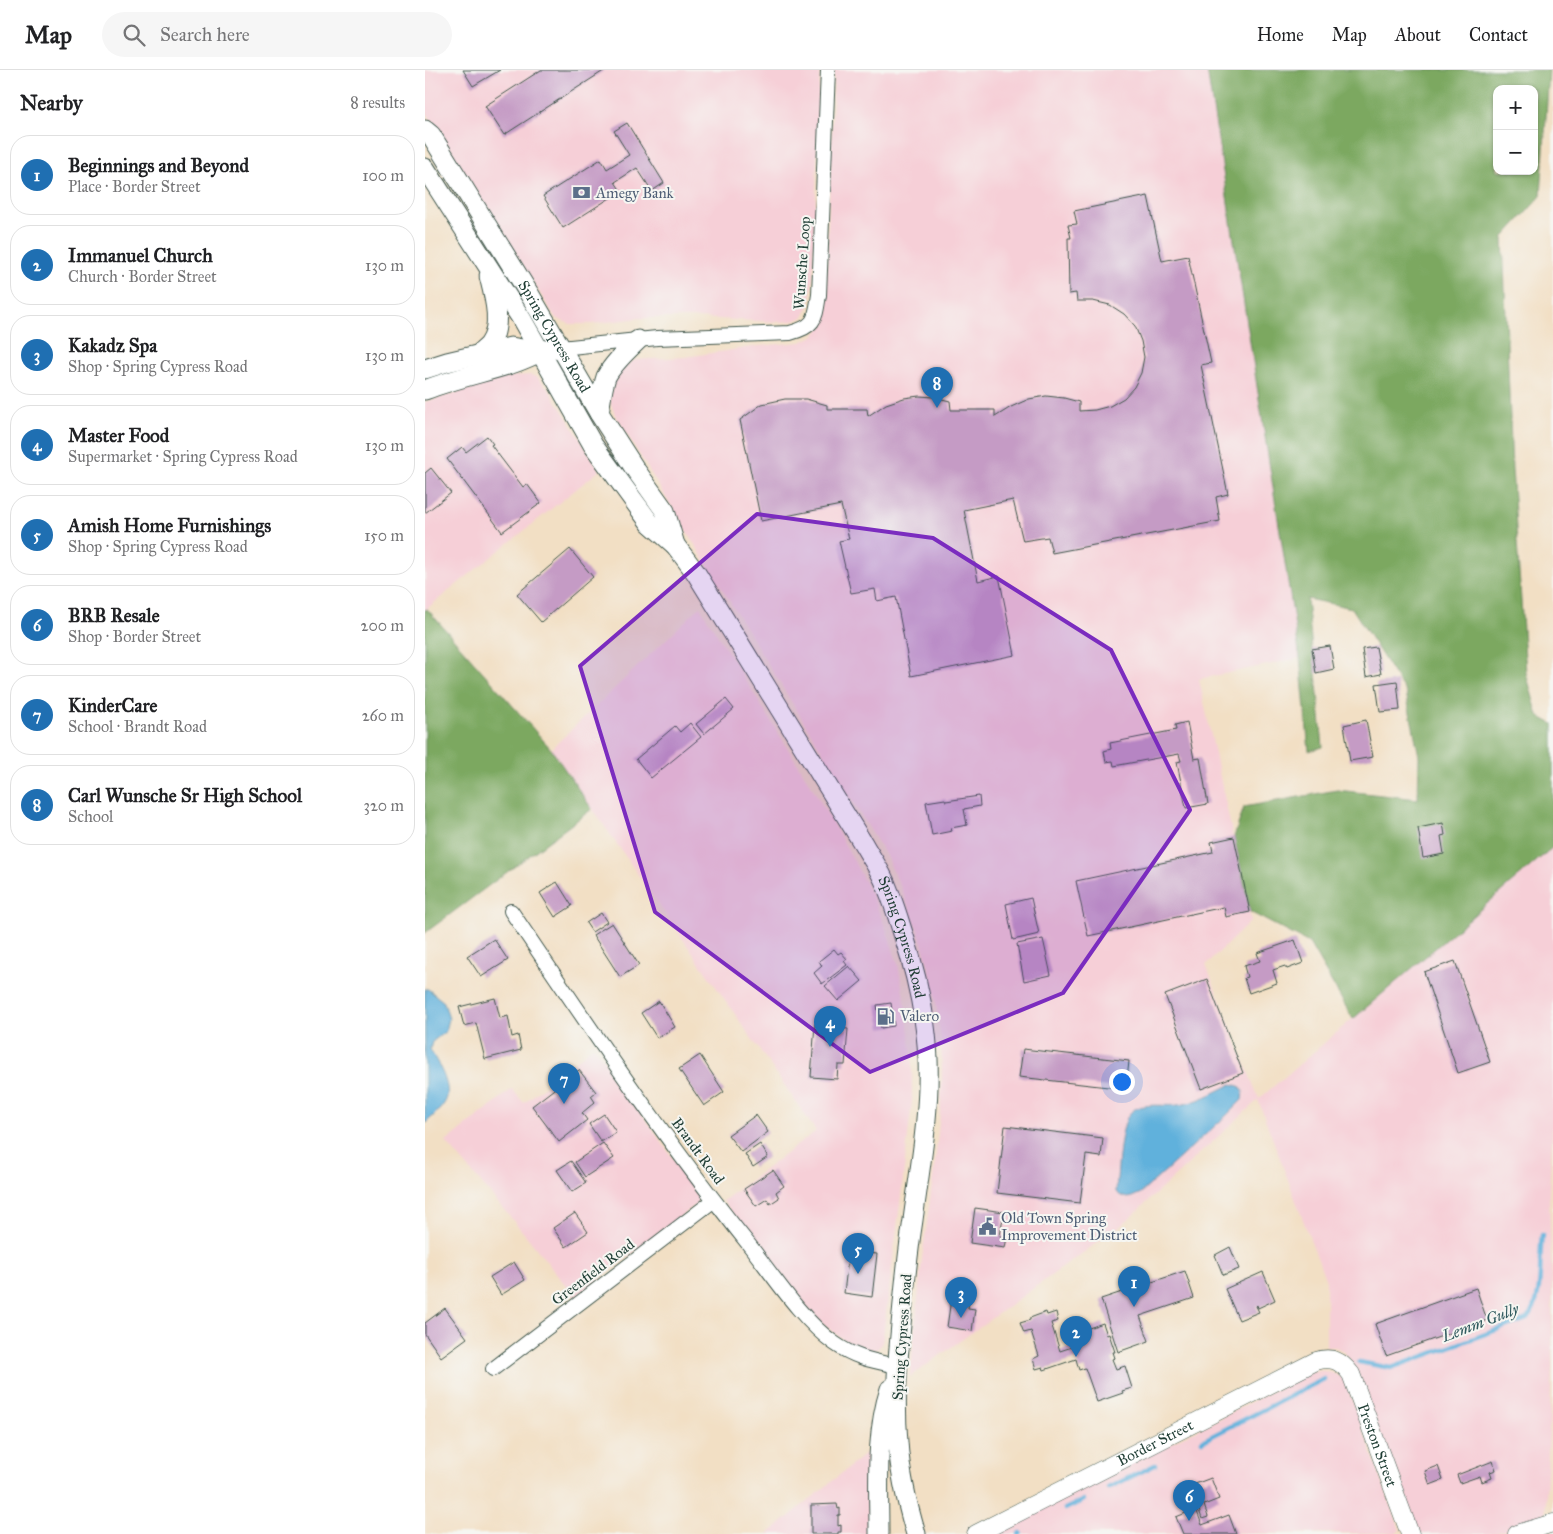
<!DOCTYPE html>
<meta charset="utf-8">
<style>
:root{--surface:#fff;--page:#f6f6f6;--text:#202124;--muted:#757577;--line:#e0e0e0;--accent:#1f6fb2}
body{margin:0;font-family:"IM FELL Great Primer",serif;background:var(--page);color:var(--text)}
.controls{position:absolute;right:15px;top:15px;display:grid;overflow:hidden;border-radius:10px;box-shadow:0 1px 4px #0004}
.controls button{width:45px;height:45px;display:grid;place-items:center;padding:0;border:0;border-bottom:1px solid var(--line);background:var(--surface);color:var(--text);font:25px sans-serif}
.you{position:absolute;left:696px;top:1011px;width:18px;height:18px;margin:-12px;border:4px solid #fff;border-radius:50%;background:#1a73e8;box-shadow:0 0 0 8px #1a73e833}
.badge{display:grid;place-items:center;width:32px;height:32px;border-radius:50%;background:var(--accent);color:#fff;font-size:16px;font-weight:700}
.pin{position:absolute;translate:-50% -41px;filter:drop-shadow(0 1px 2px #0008)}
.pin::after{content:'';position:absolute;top:26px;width:18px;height:15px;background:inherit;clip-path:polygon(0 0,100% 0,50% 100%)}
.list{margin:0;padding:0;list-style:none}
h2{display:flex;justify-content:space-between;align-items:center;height:65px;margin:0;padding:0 20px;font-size:21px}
h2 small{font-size:16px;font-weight:400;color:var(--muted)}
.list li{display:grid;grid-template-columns:32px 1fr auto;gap:15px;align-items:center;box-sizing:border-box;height:80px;margin:0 10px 10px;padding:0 10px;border:1px solid var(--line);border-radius:20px}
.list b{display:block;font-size:19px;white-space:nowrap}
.list p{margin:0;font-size:16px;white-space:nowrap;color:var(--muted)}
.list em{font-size:16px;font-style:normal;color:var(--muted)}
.icon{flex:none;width:28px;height:28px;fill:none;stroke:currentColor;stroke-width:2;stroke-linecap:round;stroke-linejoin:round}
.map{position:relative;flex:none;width:1128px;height:1464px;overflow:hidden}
header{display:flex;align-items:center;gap:30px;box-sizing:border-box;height:70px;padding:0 25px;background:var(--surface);border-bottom:1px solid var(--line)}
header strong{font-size:24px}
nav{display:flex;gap:28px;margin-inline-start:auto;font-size:18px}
.search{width:350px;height:45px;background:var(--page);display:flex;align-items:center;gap:12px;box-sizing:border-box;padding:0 18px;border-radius:28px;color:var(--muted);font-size:19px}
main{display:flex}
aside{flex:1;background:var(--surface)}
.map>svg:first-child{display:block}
.built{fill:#f6cfd7}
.forest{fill:#7ba860;stroke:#4d724a;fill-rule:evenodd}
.water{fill:#61b1dc;stroke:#407788}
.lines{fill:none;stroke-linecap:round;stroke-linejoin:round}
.stream{stroke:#61b1dc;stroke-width:4.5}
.building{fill:#c59bc5}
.minor-casing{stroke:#3f554a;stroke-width:16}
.tertiary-casing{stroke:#3f554a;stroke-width:19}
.secondary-casing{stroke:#3f554a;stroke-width:21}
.minor{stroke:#fff;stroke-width:14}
.tertiary{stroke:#fff;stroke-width:18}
.secondary{stroke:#fff;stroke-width:19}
.marked{fill:#7b2cbf;fill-opacity:0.2;stroke:#7b2cbf;stroke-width:4;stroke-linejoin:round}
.labels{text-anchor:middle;stroke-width:4;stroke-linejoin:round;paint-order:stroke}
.service-label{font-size:15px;fill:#4e5e75;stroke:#f6f6f2;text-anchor:start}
.street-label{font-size:15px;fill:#1f3d34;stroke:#f6f6f2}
.water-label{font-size:16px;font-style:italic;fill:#305a5e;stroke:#f6f6f2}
</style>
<header>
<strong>Map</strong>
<div class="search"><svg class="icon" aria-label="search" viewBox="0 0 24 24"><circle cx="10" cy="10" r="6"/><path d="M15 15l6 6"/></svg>Search here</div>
<nav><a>Home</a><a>Map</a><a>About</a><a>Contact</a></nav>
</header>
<main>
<aside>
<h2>Nearby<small>8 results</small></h2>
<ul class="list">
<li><span class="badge">1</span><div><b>Beginnings and Beyond</b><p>Place · Border Street</p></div><em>100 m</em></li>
<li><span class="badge">2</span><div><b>Immanuel Church</b><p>Church · Border Street</p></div><em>130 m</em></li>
<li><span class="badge">3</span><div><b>Kakadz Spa</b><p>Shop · Spring Cypress Road</p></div><em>130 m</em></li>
<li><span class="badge">4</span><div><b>Master Food</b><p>Supermarket · Spring Cypress Road</p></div><em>130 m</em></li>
<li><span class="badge">5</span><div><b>Amish Home Furnishings</b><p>Shop · Spring Cypress Road</p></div><em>150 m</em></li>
<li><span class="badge">6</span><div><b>BRB Resale</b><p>Shop · Border Street</p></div><em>200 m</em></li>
<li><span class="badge">7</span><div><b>KinderCare</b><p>School · Brandt Road</p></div><em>260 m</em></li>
<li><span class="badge">8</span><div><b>Carl Wunsche Sr High School</b><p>School</p></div><em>320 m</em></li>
</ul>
</aside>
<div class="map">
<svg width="1128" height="1464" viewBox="0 0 1128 1464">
<rect width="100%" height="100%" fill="#f6f6f2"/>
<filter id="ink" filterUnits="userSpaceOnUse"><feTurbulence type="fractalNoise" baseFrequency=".02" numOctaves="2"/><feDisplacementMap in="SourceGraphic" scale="10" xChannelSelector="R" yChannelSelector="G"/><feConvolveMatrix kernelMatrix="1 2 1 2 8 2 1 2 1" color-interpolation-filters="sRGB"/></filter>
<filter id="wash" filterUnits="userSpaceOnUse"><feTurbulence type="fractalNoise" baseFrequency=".0096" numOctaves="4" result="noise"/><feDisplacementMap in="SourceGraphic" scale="20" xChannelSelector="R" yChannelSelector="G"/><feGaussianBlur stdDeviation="1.12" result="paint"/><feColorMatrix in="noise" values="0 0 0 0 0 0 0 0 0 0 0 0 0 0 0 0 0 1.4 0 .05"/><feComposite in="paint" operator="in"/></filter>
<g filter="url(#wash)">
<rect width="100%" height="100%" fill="#f2dfc4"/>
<g class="built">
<polygon points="0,0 395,0 388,208 384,236 378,247 369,251 355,252 273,248 215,248 166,254 146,254 137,251 130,247 121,233 0,40"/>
<polygon points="409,0 782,0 875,588 774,609 826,851 781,895 834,1029 1128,777 1128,1048 1124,1123 1127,1216 1127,1298 1120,1449 1067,1464 993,1464 925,1290 918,1281 911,1277 901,1277 901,1211 833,1030 698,1154 485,1307 497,1188 510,1092 516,1032 517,997 516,971 510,927 504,897 494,863 476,818 460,784 190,345 185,332 187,312 197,297 210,290 260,287 334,276 376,272 390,265 397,255 400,237"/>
<polygon points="105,305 112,307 123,318 175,400 0,540 0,332 79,308 90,306"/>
<polygon points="275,537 390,722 427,787 450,832 461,859 473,894 481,939 487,987 487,1032 476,1126 458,1267 456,1275 452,1279 446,1280 441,1280 423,1273 396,1253 380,1235 298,1131 391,1061 126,679"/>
<polygon points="169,976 273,1124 273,1130 272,1134 150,1227 103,1168 21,1072 87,1019 99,1033"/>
<polygon points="894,1301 902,1301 919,1308 975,1460 971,1463 568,1464 885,1302"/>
<polygon points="451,1375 446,1464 343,1464"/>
</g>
<g class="forest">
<path d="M782 0H1124L1116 126 1078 168 1087 399 1101 603 1113 646 1128 654V777L928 949 884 873 825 842 809 767 819 737 912 720 993 729 994 686 981 623 927 538 882 529 887 579 891 603 898 677 884 681 875 588ZM1072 19H1109V101H1072Z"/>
<polygon points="2,539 126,679 167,739 0,863 0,540"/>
</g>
<g class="water">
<path d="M0 919H3L19 932 24 949 21 961 7 972 5 979C12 993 25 1011 22 1027 20 1036 9 1045 2 1052L0 1053Z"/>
<path d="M807 1014 814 1016 818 1021 817 1030 802 1045 716 1123C704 1128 702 1131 691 1122 693 1104 694 1056 705 1043 716 1031 739 1037 753 1035 772 1033 790 1022 807 1014Z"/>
</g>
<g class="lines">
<g class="stream">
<path d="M934 1292 966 1298 1102 1249C1120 1227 1113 1192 1117 1165"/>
<polyline points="777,1371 899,1309"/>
<polyline points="683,1418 730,1395"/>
<polyline points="640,1439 659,1430"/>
<polyline points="594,1464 596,1463"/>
</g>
</g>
<g id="blocks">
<g class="building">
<polygon points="38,0 75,0 48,16"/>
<polygon points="116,0 180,0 79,65 60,36"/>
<polygon points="202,53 239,113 227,121 212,98 190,112 196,121 138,158 118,126 176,89 182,99 204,85 189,61"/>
<polygon points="723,126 737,191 763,186 786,293 776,295 803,424 791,427 795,451 627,483 623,467 598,471 588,430 539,440 553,511 574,506 590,585 486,606 471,527 452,531 450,519 426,523 414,471 424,469 416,435 336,451 315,350 337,334 360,329 381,329 402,335 402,339 442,339 443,346 461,334 479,328 494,326 509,327 525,331 526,340 570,340 570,347 586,337 604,329 621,326 639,328 654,332 654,341 670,340 685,336 699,328 709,317 716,303 719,287 716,271 710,256 699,244 685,235 668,231 652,231 651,223 644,224 643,168 646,168 643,155 652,154 649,141"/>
<polygon points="62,366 68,374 66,375 98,417 102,414 116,433 77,462 22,389 37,377 41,382"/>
<polygon points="6,398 26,423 0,443 0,403"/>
<polygon points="145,479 168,507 116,552 92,524"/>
<polygon points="905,576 909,599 891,603 887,579"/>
<polygon points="951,577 956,604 941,607 937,579"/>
<polygon points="972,611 975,640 955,642 951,614"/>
<polygon points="301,629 309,639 279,664 271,654"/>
<polygon points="941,650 948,687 925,691 919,655"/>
<polygon points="762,652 769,689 775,688 783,734 761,738 752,692 756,691 754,684 689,696 688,691 681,692 679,681 686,679 685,673 751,660 750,655"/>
<polygon points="265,653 276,667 226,708 211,689 250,656 255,662"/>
<polygon points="554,726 555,736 539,739 542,755 526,758 527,761 507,765 501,732 520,729 521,731"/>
<polygon points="1018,753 1020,765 1016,766 1019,784 998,788 993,758"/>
<polygon points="809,767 825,842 801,847 799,837 663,866 651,811 788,782 786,772"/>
<polygon points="132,812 147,836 130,847 115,823"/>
<polygon points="606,828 614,864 588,870 581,834"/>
<polygon points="176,843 182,852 167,862 161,853"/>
<polygon points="187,853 214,895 195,907 168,865"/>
<polygon points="69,869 83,890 56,907 42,886"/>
<polygon points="618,869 626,905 599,911 592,874"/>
<polygon points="870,870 878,893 862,899 860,896 848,900 852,913 824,923 819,908 822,907 819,896 835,891 832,883"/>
<polygon points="409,879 413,884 416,882 422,889 419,891 422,895 397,914 389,903 397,896 394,891"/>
<polygon points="1030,891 1065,992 1033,1003 999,902"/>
<polygon points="424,896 437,911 413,931 400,916"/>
<polygon points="782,909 818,1003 776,1019 740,925"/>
<polygon points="70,928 75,948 83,946 87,967 93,965 96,980 60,989 51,953 39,956 34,937"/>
<polygon points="234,931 250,957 232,968 216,943"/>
<polygon points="466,933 469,956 456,958 452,935"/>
<polygon points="390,954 416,956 416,958 423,959 420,995 413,995 412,1009 386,1007"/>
<polygon points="598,979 704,991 701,1019 594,1007"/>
<polygon points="275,985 299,1022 279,1036 254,999"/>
<polygon points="154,1000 171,1022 166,1026 170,1032 157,1043 162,1050 134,1072 107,1036"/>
<polygon points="179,1044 191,1062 176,1072 164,1054"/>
<polygon points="331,1045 343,1062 316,1082 303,1065"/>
<polygon points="580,1056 678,1068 676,1087 661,1085 655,1133 572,1123"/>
<polygon points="178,1073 189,1088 160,1107 150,1092"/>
<polygon points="335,1074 343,1087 328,1097 320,1084"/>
<polygon points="146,1091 161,1113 147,1122 132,1100"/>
<polygon points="348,1100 359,1116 351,1122 354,1128 345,1134 342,1129 331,1136 319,1119"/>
<polygon points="550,1138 579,1142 575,1166 582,1167 580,1178 545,1173"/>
<polygon points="150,1143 163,1162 141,1177 128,1158"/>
<polygon points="805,1177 814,1199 798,1205 790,1185"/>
<polygon points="424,1181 452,1184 447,1227 419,1223"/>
<polygon points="89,1192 100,1210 76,1225 65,1207"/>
<polygon points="760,1201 769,1228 715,1246 724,1271 693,1282 676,1229"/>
<polygon points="838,1202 850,1230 833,1238 832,1235 831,1236 834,1242 814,1250 800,1219"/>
<polygon points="1051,1218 1062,1250 961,1286 950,1254"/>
<polygon points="527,1222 545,1224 543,1238 550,1239 547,1261 522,1257"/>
<polygon points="20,1238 42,1268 16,1287 0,1264 0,1253"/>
<polygon points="621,1242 622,1245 631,1242 633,1251 626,1253 635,1281 653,1275 650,1263 678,1253 682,1265 684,1264 690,1282 688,1282 690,1288 687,1289 691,1299 700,1296 707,1318 697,1321 698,1323 672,1332 660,1298 654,1300 651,1289 619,1300 618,1297 611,1299 608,1289 614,1286 606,1261 599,1263 595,1253 605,1250 605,1248"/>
<polygon points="1068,1391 1071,1400 1065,1402 1067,1408 1057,1412 1055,1406 1035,1413 1032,1405"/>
<polygon points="1013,1396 1018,1410 1005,1415 1000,1401"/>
<polygon points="786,1408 794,1429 779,1435 783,1447 777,1449 773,1437 765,1440 757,1419"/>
<polygon points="412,1434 413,1439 415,1438 415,1445 413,1445 413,1456 416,1455 416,1462 413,1462 413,1464 386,1464 386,1435"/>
<polygon points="771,1439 777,1455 804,1445 811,1464 758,1464 751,1447"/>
</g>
</g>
</g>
<g filter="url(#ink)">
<use href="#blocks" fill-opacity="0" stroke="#3f554a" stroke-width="1"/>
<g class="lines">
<defs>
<g id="minor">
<path d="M136 278 232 268 365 263C391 256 390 249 394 225L403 0"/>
<path d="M86 841C163 955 239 1069 325 1176 349 1207 378 1251 409 1273 430 1288 448 1291 472 1296"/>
<polyline points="68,1299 288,1131"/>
</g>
<g id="tertiary">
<path id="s1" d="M551 1464 891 1291C907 1286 916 1291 926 1304L985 1464"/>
<polyline points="1092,1464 1128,1453"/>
</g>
<g id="secondary">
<path id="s2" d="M0 60 6 65 105 225 174 343 210 399 240 441 250 475"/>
<path id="s3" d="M0 98 96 248 168 375 225 453 250 475 271 503 439 775C444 784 451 794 456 804 465 821 471 841 477 860 491 902 501 945 503 989 505 1043 495 1097 488 1150 483 1181 480 1213 477 1244 473 1286 469 1329 473 1372 475 1403 482 1434 491 1464"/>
<path d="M55 283C58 281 61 278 64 275 78 256 69 226 64 206"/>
<polyline points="0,299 22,292 86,277 115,282"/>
<path d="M0 320C28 309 57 303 86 294 100 290 112 282 127 279"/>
<path d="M174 343C176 331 177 319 181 307 188 293 202 281 213 270"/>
<path d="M454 1464C454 1416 450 1365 465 1319"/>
</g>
</defs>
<use href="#minor" class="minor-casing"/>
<use href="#tertiary" class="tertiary-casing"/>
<use href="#secondary" class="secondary-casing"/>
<use href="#minor" class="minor"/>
<use href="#tertiary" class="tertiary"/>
<use href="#secondary" class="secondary"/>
</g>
</g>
<path class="marked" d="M332 444 508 468 686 580 765 740 638 923 445 1002 230 842 155 596Z"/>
<defs>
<symbol id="bank-bare" viewBox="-9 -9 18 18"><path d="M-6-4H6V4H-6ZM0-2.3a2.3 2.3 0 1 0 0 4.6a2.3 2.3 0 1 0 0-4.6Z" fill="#5c6f8a" stroke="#f6f6f2" stroke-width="2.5" paint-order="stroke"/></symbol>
<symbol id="fuel-bare" viewBox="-9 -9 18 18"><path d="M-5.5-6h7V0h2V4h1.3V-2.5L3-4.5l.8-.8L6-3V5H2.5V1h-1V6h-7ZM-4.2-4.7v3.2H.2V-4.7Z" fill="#5c6f8a" stroke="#f6f6f2" stroke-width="2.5" paint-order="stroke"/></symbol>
<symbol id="civic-bare" viewBox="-9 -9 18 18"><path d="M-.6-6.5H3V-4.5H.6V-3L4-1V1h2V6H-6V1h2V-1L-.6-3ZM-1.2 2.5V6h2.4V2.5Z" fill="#5c6f8a" stroke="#f6f6f2" stroke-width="2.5" paint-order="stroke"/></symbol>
</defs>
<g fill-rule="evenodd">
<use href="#bank-bare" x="144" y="110" width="25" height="25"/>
<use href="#fuel-bare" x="448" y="934" width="25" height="25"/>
<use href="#civic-bare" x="550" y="1144" width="25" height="25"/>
</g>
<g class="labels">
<g class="service-label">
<text x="171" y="128">Amegy Bank</text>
<text x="475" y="951">Valero</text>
<text x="576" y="1153">Old Town Spring<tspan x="576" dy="17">Improvement District</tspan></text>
</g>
<g class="street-label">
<text transform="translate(377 193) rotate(-86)" y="5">Wunsche Loop</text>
<text dy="5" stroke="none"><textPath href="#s2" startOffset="244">Spring Cypress Road</textPath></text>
<text dy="5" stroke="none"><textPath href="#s3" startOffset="909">Spring Cypress Road</textPath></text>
<text transform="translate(273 1081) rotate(54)" y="5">Brandt Road</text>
<text transform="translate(168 1202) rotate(-37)" y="5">Greenfield Road</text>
<text transform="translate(477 1267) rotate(-86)" y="5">Spring Cypress Road</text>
<text dy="5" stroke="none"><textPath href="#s1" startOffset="201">Border Street</textPath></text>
<text dy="5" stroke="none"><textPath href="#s1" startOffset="498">Preston Street</textPath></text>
</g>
<g class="water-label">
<text transform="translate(1055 1252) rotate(-21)" y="6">Lemm Gully</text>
</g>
</g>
</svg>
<div class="controls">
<button>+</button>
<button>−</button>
</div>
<div class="you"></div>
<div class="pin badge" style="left:709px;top:1237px">1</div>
<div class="pin badge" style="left:651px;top:1287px">2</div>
<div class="pin badge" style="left:536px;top:1248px">3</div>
<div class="pin badge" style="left:405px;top:977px">4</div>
<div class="pin badge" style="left:433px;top:1204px">5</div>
<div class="pin badge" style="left:764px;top:1451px">6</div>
<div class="pin badge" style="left:139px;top:1034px">7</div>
<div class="pin badge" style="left:512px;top:338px">8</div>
</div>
</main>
